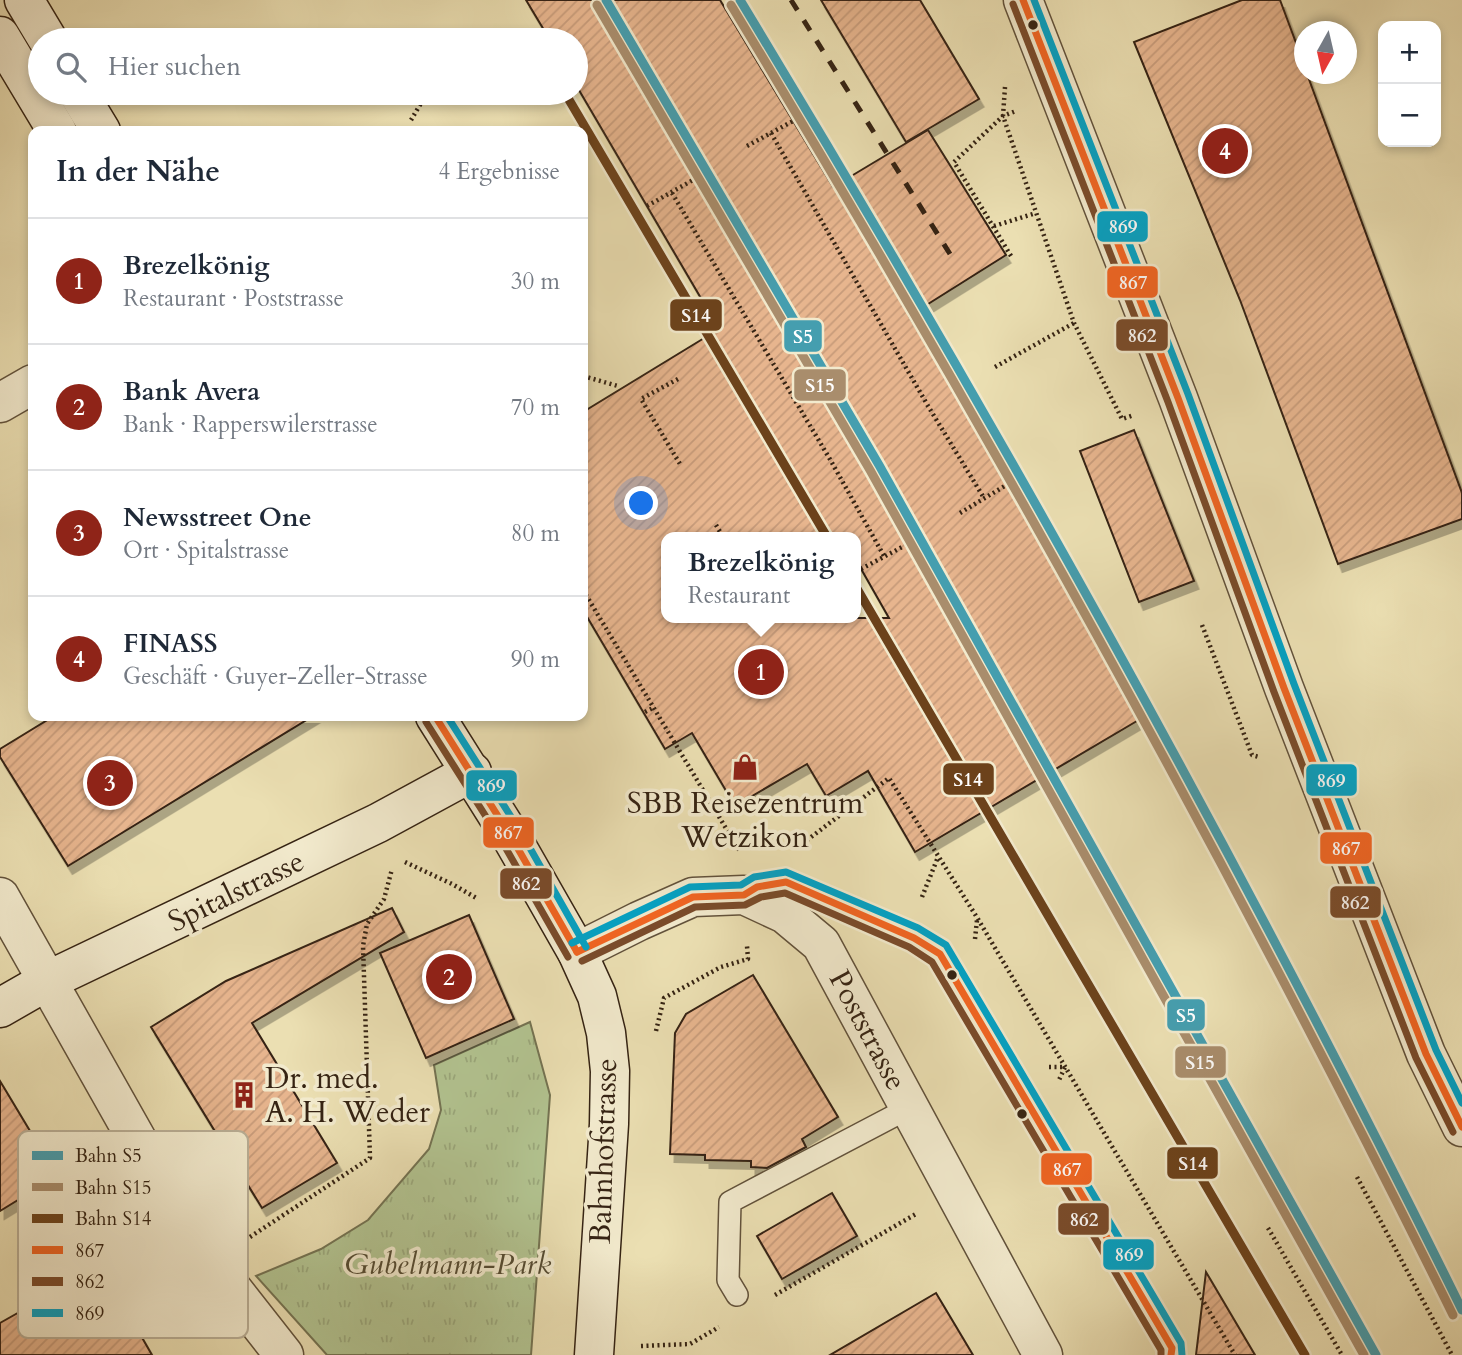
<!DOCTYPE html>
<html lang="de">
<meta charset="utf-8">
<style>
:root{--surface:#fff;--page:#f2f2f3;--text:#1f2937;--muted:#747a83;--line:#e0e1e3;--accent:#8f2418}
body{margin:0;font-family:Cardo,serif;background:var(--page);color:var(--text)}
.controls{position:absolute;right:21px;top:21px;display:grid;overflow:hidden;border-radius:14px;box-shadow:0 4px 10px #0003}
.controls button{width:63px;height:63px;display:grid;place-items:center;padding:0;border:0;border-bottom:2px solid var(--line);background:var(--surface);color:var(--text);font:35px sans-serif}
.compass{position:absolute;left:1294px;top:21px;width:63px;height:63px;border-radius:50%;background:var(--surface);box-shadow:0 4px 10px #0003;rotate:188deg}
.you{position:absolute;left:642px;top:504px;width:24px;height:24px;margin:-18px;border:5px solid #fff;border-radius:50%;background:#1a73e8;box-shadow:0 0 0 10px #1a73e833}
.badge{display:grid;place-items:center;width:46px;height:46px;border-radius:50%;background:var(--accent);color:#fff;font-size:23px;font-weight:700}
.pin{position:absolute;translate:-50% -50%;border:4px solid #fff;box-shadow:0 2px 7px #0006}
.popup{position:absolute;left:661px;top:532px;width:200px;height:91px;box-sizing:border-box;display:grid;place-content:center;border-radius:14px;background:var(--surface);filter:drop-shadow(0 2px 5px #0005);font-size:23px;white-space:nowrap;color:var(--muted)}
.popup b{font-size:26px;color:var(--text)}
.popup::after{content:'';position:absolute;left:50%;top:100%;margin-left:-14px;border:14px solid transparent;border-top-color:var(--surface)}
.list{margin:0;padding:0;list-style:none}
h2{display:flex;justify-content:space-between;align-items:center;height:91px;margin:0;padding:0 28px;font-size:30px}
h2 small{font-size:23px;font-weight:400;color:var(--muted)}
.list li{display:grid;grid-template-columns:46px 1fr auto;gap:21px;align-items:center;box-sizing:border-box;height:126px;padding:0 28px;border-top:2px solid var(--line)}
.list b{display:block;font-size:26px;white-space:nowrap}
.list p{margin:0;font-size:23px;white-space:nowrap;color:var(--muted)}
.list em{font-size:23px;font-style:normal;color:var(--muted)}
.icon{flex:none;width:38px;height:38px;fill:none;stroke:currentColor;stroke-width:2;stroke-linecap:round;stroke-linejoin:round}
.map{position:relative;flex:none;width:1462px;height:1355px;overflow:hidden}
.search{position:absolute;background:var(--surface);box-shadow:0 4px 10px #0003;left:28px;top:28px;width:560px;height:77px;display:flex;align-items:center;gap:18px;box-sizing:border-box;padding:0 24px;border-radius:38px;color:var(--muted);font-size:26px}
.panel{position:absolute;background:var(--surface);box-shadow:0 4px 10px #0003;left:28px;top:126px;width:560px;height:595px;border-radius:14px}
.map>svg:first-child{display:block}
.park{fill:url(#park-tufts);stroke:#747352;stroke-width:2}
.building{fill:url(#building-hatch);stroke:#352313;stroke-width:2;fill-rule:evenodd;filter:url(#shadow)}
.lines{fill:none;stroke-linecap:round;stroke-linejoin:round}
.lane-casing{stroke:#62523b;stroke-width:24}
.street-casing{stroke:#62523b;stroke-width:41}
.secondary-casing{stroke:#352313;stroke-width:41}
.path{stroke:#352313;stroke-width:4.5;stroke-dasharray:2 3.5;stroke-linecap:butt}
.lane{stroke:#f2eacd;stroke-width:21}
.street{stroke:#f2eacd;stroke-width:38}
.secondary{stroke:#f2eacd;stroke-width:38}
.rail{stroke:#352313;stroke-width:5;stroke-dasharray:12 12;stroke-linecap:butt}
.bus-1-casing{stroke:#f2eacd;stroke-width:12}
.bus-2-casing{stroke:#f2eacd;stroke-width:12}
.bus-3-casing{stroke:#f2eacd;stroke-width:12}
.bus-1{stroke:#f26522;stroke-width:7}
.bus-2{stroke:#7a4b2a;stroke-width:7}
.bus-3{stroke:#03a2c5;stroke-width:7}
.rail-1-casing{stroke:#f2eacd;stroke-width:14}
.rail-2-casing{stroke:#f2eacd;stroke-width:14}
.rail-3-casing{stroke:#f2eacd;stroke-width:14}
.rail-1{stroke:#459eaf;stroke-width:9}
.rail-2{stroke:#a98d6c;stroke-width:9}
.rail-3{stroke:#6c421b;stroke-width:9}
.bus-dot{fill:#352313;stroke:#f2eacd;stroke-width:2.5}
.labels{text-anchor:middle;stroke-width:7;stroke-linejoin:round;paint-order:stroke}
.poi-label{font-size:30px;fill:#352313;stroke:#f2eacd}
.street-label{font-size:30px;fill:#352313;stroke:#f2eacd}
.park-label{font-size:30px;font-style:italic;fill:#544b32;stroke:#f2eacd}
.key{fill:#f2eacd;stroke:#b9ae95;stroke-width:2}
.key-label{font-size:19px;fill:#352313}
.line-badge{stroke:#f2eacd;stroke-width:2.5}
.badge-label{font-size:19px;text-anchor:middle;font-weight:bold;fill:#fff}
</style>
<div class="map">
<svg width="1462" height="1355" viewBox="0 0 1462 1355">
<defs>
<pattern id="park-tufts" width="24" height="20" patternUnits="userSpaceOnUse" patternTransform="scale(1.75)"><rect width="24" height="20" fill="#b2c390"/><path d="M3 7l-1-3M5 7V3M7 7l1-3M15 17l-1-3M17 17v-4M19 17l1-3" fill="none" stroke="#9aa77b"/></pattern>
<pattern id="building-hatch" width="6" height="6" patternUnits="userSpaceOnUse" patternTransform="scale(1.75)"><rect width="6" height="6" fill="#e7b58e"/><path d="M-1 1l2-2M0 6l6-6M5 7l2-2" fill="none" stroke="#c79b7a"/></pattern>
<filter id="shadow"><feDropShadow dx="4.5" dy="8" stdDeviation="0" flood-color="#0004"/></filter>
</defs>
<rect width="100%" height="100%" fill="#ebdfb2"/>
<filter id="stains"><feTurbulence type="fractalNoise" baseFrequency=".00286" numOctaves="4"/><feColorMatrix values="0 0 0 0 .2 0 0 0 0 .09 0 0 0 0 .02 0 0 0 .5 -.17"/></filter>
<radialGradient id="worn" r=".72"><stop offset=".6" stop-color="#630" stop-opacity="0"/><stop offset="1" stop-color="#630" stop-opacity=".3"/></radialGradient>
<polygon class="park" points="530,1022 550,1095 531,1355 327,1355 256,1276 321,1249 368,1220 429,1149 441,1110 434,1065"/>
<g class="building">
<path d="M526 0H720L833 187 928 130 1006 255 909 316 971 418 1142 718 915 852 868 771 826 796 807 764 735 806 692 733 665 749 583 610V412L719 329 576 85V40H550ZM667 537H856V560L889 618H667Z"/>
<polygon points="821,0 920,0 979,99 906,142"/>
<polygon points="1242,0 1280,0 1305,67 1305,74 1307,74 1462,493 1462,519 1338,564 1240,300 1134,42"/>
<polygon points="1134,430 1194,581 1139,602 1080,451"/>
<polygon points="54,716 313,716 68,866 0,757 0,749"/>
<polygon points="392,908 404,932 252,1023 337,1163 262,1208 151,1027 226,981"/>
<polygon points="469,915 514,1019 426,1058 380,953"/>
<polygon points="753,975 838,1117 802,1139 806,1147 767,1168 751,1167 751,1161 705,1160 705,1155 670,1154 675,1033 686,1014"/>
<polygon points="0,1081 57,1176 0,1211"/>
<polygon points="832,1193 857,1236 782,1279 757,1236"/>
<polygon points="101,1266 152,1355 0,1355 0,1323"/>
<polygon points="1206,1272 1255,1355 1196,1355"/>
<polygon points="936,1293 973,1355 830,1355"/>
</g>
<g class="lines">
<defs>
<g id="lane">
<polyline points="744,895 757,887 786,882 914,938 940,954 1172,1348 1171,1355"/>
<polyline points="737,1295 728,1280 730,1202 909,1108"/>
</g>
<g id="street">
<polyline points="1023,0 1178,398 1284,688 1426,1054 1462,1127"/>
<polyline points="0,403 33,384"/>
<polyline points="0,897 193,1239 284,1355"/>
<polyline points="577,952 639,921 693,897 744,895 785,914 821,944 1043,1355"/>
</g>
<g id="secondary">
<polyline points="24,0 48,40"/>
<polyline points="0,36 57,131"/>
<polyline points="78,93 101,131"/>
<polyline points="435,716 513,840 577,952 597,996 606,1033 610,1071 609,1124 594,1355"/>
<polyline points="0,1008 47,981 378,823 472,772"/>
</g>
</defs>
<use href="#lane" class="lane-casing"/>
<use href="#street" class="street-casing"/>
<use href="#secondary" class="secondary-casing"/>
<g class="path">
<polyline points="1005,87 1003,116 1074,323 1122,419 1134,415"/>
<polyline points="411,120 427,93"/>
<polyline points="771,133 928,406 984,498"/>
<polyline points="747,146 793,121"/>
<polyline points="672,193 831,461 884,556"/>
<polyline points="647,206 693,180"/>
<polyline points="994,226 1036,213"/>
<polyline points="1011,256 954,162 1003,116 1016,111"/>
<polyline points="995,367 1074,323"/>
<polyline points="583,376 618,386"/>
<polyline points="678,379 641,399 680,464"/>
<polyline points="960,513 1008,484"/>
<polyline points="716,525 723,537"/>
<polyline points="861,569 906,545"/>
<polyline points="583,590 739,850"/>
<polyline points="1202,625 1252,755 1259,757"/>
<polyline points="645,712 655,707"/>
<polyline points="798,847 889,778 978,919 1235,1355"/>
<polyline points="405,862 452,884 478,899"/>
<polyline points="922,897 938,857"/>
<polyline points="975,939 977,920"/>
<polyline points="656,1031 664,998 721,967 748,959 747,946"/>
<polyline points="1049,1067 1065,1067 1059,1080"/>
<polyline points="1357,1177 1452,1355"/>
<polyline points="1268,1228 1342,1355"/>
<polyline points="250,1237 370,1158 363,946 367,924 384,899 392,869"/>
<polyline points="775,1295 916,1214"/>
<polyline points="641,1346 690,1344 719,1327"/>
</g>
<use href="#lane" class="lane"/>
<use href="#street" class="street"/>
<use href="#secondary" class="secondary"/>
<polyline class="rail" points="791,0 950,254"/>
<defs>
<g id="bus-1">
<polyline points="1023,0 1178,398 1284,688 1426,1054 1462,1127"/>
<polyline points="435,716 513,840 577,952"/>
<polyline points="577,952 693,897 744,895 757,887 786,882 914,938 940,954 1172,1348 1171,1355"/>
</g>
<g id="bus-2">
<polyline points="1013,4 1168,402 1274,692 1416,1058 1453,1132"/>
<polyline points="426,722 504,845 568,957"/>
<polyline points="582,961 695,907 745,905 761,897 785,893 909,947 932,962 1161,1350 1161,1354"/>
</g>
<g id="bus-3">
<polyline points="1034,0 1188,394 1294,684 1436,1050 1462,1103"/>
<polyline points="447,716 522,834 586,947"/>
<polyline points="572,943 690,887 741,885 754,877 786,872 918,928 946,945 1181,1343 1182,1355"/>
</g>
</defs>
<use href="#bus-1" class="bus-1-casing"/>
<use href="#bus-2" class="bus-2-casing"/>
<use href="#bus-3" class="bus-3-casing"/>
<use href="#bus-1" class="bus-1"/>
<use href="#bus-2" class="bus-2"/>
<use href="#bus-3" class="bus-3"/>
<defs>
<g id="rail-1">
<polyline points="606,0 879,465 1376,1355"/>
<path d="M740 0C999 427 1242 862 1462 1310"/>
</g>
<g id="rail-2">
<polyline points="597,5 870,470 1364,1355"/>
<path d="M731 5C990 432 1232 867 1453 1315"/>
</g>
<g id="rail-3">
<polyline points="565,93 827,537"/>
<polyline points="856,587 1305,1355"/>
</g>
</defs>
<use href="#rail-1" class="rail-1-casing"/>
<use href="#rail-2" class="rail-2-casing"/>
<use href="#rail-3" class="rail-3-casing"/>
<use href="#rail-1" class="rail-1"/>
<use href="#rail-2" class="rail-2"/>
<use href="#rail-3" class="rail-3"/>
</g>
<defs>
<symbol id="shop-bare" viewBox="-9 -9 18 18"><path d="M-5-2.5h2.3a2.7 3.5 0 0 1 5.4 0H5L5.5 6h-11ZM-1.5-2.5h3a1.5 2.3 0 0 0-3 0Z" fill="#8f2418" stroke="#f2eacd" stroke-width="2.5" paint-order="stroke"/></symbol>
<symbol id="building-bare" viewBox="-9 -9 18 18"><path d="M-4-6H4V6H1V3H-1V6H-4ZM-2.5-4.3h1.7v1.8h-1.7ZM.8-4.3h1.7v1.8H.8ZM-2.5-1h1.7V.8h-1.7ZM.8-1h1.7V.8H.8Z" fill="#8f2418" stroke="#f2eacd" stroke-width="2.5" paint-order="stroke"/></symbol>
</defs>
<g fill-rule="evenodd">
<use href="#shop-bare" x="726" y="748" width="38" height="38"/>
<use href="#building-bare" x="225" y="1076" width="38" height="38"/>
</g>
<g class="bus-dot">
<circle cx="1033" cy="25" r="6"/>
<circle cx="952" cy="975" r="6"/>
<circle cx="1022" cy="1114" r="6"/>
</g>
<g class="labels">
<g class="poi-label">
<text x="745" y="813">SBB Reisezentrum<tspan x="745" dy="34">Wetzikon</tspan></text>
<text x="265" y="1088" text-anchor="start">Dr. med.<tspan x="265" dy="34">A. H. Weder</tspan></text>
</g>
<g class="street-label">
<text transform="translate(236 891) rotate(-26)" y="10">Spitalstrasse</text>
<text transform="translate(868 1030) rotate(62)" y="10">Poststrasse</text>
<text transform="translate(603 1151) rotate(-88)" y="10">Bahnhofstrasse</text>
</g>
<g class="park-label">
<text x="448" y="1274">Gubelmann-Park</text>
</g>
</g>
<rect x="18" y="1131" width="230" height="207" rx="10" class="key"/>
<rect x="32" y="1151" width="31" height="9" fill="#459eaf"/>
<rect x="32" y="1183" width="31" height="8" fill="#a98d6c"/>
<rect x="32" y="1214" width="31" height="9" fill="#6c421b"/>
<rect x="32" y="1246" width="31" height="8" fill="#f26522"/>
<rect x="32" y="1277" width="31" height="9" fill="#7a4b2a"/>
<rect x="32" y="1309" width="31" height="8" fill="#03a2c5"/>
<g class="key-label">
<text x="75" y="1162">Bahn S5</text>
<text x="75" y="1194">Bahn S15</text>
<text x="75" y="1225">Bahn S14</text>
<text x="75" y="1257">867</text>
<text x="75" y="1288">862</text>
<text x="75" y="1320">869</text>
</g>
<g class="line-badge">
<rect x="1096" y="210" width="53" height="33" rx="7" fill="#03a2c5"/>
<rect x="1106" y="265" width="53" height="34" rx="7" fill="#f26522"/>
<rect x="669" y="298" width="54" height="34" rx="7" fill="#6c421b"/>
<rect x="1115" y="318" width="54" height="34" rx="7" fill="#7a4b2a"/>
<rect x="783" y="319" width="40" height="34" rx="7" fill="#459eaf"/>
<rect x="793" y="368" width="54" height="34" rx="7" fill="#a98d6c"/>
<rect x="942" y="762" width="53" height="34" rx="7" fill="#6c421b"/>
<rect x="1305" y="763" width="53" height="34" rx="7" fill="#03a2c5"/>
<rect x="465" y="769" width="53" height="33" rx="7" fill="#03a2c5"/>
<rect x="482" y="816" width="53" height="33" rx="7" fill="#f26522"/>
<rect x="1319" y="831" width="54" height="34" rx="7" fill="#f26522"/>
<rect x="499" y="867" width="54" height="33" rx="7" fill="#7a4b2a"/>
<rect x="1329" y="885" width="53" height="34" rx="7" fill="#7a4b2a"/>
<rect x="1166" y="998" width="40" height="34" rx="7" fill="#459eaf"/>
<rect x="1174" y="1045" width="53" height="34" rx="7" fill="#a98d6c"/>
<rect x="1166" y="1146" width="53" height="34" rx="7" fill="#6c421b"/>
<rect x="1040" y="1152" width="53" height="34" rx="7" fill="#f26522"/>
<rect x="1057" y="1202" width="53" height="34" rx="7" fill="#7a4b2a"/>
<rect x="1102" y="1238" width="53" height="33" rx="7" fill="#03a2c5"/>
</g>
<g class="badge-label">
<text x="1123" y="233">869</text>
<text x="1133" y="289">867</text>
<text x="696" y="322">S14</text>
<text x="1142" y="342">862</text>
<text x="803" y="343">S5</text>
<text x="820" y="392">S15</text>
<text x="968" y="786">S14</text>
<text x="1331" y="787">869</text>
<text x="491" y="792">869</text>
<text x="508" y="839">867</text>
<text x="1346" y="855">867</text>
<text x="526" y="890">862</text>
<text x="1355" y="909">862</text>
<text x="1186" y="1022">S5</text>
<text x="1200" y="1069">S15</text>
<text x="1193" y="1170">S14</text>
<text x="1067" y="1176">867</text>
<text x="1084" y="1226">862</text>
<text x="1129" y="1261">869</text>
</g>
<rect width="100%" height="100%" filter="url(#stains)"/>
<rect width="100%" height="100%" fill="url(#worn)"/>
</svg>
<div class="controls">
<button>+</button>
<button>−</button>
</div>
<svg class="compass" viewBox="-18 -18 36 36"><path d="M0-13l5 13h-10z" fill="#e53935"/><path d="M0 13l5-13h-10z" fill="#747a83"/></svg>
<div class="you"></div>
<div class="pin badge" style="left:761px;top:672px">1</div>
<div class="popup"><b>Brezelkönig</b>Restaurant</div>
<div class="pin badge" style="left:449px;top:977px">2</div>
<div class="pin badge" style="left:110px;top:783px">3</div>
<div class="pin badge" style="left:1225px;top:151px">4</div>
<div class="search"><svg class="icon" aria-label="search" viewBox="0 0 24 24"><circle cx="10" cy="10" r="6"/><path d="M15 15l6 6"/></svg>Hier suchen</div>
<section class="panel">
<h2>In der Nähe<small>4 Ergebnisse</small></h2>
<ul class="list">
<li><span class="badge">1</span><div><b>Brezelkönig</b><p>Restaurant · Poststrasse</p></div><em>30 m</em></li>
<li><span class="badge">2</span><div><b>Bank Avera</b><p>Bank · Rapperswilerstrasse</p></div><em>70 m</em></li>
<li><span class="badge">3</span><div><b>Newsstreet One</b><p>Ort · Spitalstrasse</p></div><em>80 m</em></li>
<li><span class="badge">4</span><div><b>FINASS</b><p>Geschäft · Guyer-Zeller-Strasse</p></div><em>90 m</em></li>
</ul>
</section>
</div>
